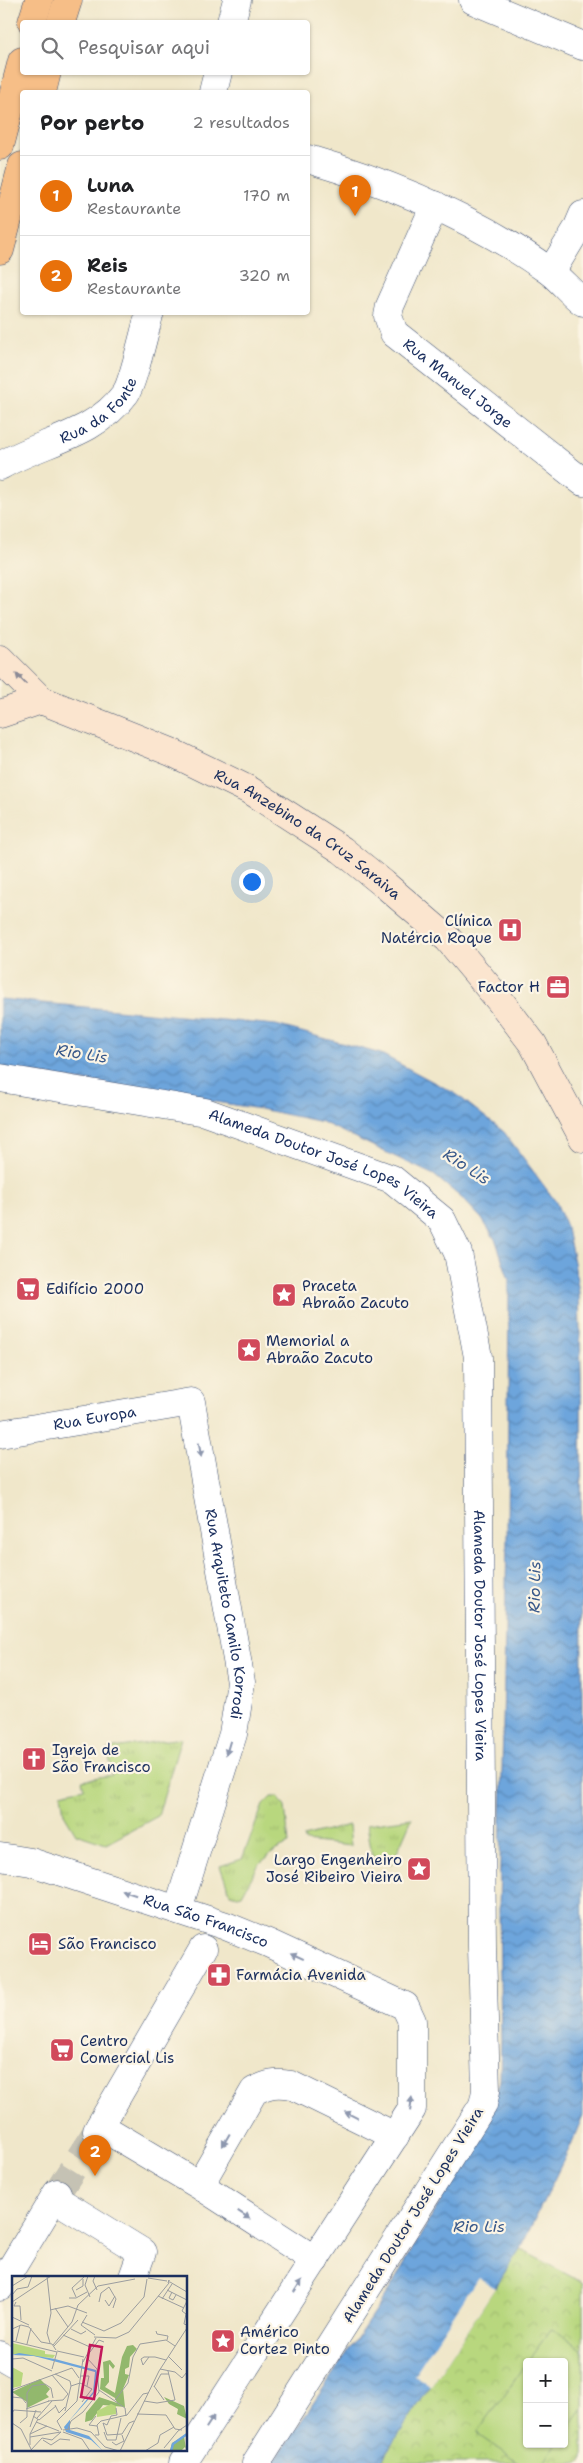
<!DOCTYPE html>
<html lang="pt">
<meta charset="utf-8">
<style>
:root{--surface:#fff;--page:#f6f6f6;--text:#202124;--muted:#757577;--line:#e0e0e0;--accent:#d1495b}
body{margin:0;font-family:"Shantell Sans",sans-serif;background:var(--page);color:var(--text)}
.controls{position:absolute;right:15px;bottom:15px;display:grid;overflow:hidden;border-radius:5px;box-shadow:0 1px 4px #0004}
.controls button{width:45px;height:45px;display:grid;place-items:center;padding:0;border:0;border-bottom:1px solid var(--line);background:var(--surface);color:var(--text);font:25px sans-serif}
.you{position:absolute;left:251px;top:881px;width:18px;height:18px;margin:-12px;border:4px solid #fff;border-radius:50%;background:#1a73e8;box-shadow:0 0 0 8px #1a73e833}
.badge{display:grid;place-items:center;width:32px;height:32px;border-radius:50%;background:var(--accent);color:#fff;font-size:16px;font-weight:700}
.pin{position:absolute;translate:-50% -41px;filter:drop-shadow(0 1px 2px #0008)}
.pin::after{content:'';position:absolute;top:26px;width:18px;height:15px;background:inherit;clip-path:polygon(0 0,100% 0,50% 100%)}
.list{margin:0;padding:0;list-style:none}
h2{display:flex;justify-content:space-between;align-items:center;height:65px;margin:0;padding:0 20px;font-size:21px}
h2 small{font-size:16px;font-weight:400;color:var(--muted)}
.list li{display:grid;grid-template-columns:32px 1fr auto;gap:15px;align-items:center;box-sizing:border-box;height:80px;padding:0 20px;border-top:1px solid var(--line)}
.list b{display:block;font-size:19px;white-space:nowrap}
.list p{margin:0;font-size:16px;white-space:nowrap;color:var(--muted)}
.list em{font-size:16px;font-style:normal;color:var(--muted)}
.icon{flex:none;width:28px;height:28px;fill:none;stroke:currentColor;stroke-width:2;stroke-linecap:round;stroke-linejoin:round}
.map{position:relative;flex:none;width:583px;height:2463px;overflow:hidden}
.search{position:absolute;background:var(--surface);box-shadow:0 1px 4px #0004;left:20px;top:20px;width:290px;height:55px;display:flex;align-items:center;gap:12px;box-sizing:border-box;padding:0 18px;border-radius:5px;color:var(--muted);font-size:19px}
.panel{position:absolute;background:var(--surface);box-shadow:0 1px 4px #0004;left:20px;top:90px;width:290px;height:225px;border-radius:5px}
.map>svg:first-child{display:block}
.grass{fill:url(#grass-tufts);stroke:#6a836e}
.park{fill:url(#park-crowns);stroke:#6a836e;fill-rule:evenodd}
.garden{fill:#b8d77e;stroke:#6a836e}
.water{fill:url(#water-waves);stroke:#446a9d}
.pier{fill:#f0e7ca}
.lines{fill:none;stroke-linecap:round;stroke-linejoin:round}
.street-tunnel{stroke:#c5c2b4;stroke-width:28;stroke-dasharray:28 14;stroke-linecap:butt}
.street-casing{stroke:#3b4b6e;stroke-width:29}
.secondary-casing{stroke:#3b4b6e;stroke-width:29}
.primary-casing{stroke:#3b4b6e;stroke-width:29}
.street{stroke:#fff;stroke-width:28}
.secondary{stroke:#fbe5cf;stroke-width:28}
.primary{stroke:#f6be87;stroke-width:28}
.oneway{fill:#8b8a96}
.oneway2{fill:#8d97ae}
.labels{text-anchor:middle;stroke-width:4.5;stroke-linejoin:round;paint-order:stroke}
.street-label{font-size:15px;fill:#1b2f5e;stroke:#fcf5e5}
.poi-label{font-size:15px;fill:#1b2f5e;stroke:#fcf5e5;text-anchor:start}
.water-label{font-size:16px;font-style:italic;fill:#38588a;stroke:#fcf5e5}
.inset-river{fill:none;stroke:#6da5dc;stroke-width:2.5}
.inset-road{fill:none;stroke:#9b9d9f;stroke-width:1}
.view{fill:#c2185b;fill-opacity:0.15;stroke:#c2185b;stroke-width:2.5}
.inset-edge{fill:none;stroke:#1b2f5e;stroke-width:2.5}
</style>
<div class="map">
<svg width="583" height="2463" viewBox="0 0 583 2463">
<defs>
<pattern id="grass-tufts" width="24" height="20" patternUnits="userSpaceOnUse" patternTransform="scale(1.25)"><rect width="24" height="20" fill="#b8d77e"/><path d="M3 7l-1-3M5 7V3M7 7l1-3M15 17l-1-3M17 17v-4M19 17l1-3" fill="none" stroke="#9eb96f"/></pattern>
<pattern id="park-crowns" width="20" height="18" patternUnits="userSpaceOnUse" patternTransform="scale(1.25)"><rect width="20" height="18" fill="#b8d77e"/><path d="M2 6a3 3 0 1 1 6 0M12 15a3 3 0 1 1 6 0" fill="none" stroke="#9eb96f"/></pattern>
<pattern id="water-waves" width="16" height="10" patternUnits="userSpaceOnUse" patternTransform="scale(1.25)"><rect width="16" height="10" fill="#6da5dc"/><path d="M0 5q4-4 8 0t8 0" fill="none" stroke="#5987b6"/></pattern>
</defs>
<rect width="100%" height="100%" fill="#fcf5e5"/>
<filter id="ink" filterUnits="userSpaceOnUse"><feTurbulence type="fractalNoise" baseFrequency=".02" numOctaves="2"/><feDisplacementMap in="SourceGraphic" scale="10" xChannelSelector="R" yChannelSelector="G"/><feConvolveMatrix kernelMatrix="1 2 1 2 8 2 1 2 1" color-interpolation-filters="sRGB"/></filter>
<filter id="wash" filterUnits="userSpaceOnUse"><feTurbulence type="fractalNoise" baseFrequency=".0096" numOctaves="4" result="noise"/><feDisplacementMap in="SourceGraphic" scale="20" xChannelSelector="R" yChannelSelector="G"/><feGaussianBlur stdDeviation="1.12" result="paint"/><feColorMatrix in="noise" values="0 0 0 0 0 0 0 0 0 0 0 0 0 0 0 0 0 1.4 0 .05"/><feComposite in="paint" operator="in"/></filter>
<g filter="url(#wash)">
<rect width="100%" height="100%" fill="#f0e7ca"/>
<g class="grass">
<polygon points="181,1738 158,1816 106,1844 76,1834 64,1814 61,1793 84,1788 82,1780 112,1775 108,1749"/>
<polygon points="271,1797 278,1797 285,1807 289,1844 276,1850 259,1864 242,1895 238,1896 230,1894 220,1866 242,1859 263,1805"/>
<polygon points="412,1818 392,1864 372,1856 367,1824"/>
<polygon points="349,1825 351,1846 305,1841 304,1837"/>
</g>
<path class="park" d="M520 2249 583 2283V2457L579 2463H380ZM527 2362H564V2444H527Z"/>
<g class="garden">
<polygon points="552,2328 583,2350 583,2408 564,2434 564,2362 527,2362"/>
<polygon points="527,2363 527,2444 557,2444 544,2463 519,2463 477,2433"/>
</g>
<polygon class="water" points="0,999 276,1025 381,1054 456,1094 504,1132 556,1202 567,1229 574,1262 579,1293 581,1377 583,2115 571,2145 520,2249 380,2463 273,2463 386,2295 492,2112 500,2080 501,2040 499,1909 507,1539 509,1280 496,1241 482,1219 464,1200 434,1175 322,1122 260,1109 0,1068"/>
<polygon class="pier" points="478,2277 495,2288 431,2386 414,2375"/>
</g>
<g filter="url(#ink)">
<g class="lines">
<polyline class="street-tunnel" points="57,2193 97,2131"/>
<defs>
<g id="street">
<polyline points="473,0 583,46"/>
<polyline points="231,22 237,0"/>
<polyline points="213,92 218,72"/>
<path d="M308 159C393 184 477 219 549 271 561 280 571 293 583 302"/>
<path id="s1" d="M435 205 390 306 388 316 394 333 583 482"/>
<polyline points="551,272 577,229 583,215"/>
<path id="s2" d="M0 466C42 441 94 436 125 394 133 384 145 328 150 312"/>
<path id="s3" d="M0 1078 205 1112 392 1179 442 1220 458 1253 478 1357 482 1947 486 2091 483 2105 256 2463"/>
<path id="s4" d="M0 1434 191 1402 241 1682 233 1734 178 1909"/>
<path id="s5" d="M0 1857 31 1862 226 1926 268 1943 405 2006 412 2021V2109L183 2463"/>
<polyline points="100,2126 204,2188 315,2260"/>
<polyline points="97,2131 203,1949"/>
<path d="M204 2188 206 2174 254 2091C268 2084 276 2082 291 2085L395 2136"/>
<polyline points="54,2198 142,2252 133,2277"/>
<polyline points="0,2287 57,2193"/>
<polyline points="0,2355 14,2363"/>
</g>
<g id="secondary">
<path id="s6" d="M0 659 41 700 171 752 249 790 342 850 384 884 448 939 501 1002 533 1044 583 1138"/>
<polyline points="0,714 41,700"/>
</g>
<g id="primary">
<polyline points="32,22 39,0"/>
<polyline points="61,22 68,0"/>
<polyline points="42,92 47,72"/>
<polyline points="0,146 22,61"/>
<polyline points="0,250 22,166"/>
</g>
</defs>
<use href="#street" class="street-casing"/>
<use href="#secondary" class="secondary-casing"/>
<use href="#primary" class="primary-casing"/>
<use href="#street" class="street"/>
<use href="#secondary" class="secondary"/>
<use href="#primary" class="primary"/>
</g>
<defs><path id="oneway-solid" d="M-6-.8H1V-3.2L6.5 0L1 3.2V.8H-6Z" transform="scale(1.25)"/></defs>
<use class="oneway" href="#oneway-solid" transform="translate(21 679) rotate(-135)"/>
<g class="oneway2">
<use href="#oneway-solid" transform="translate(200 1450) rotate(80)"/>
<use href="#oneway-solid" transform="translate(228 1748) rotate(107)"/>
<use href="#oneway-solid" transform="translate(129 1893) rotate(-162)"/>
<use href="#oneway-solid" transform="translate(297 1956) rotate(-155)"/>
<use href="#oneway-solid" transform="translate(411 2104) rotate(-83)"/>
<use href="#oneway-solid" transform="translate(351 2115) rotate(-154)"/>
<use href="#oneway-solid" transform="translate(226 2140) rotate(120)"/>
<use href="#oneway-solid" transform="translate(244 2215) rotate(33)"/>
<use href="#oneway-solid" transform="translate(298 2286) rotate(-57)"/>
<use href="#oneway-solid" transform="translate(210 2422) rotate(-57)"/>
</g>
</g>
<defs>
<symbol id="hospital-square" viewBox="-11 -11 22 22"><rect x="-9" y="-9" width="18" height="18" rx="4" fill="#d1495b" stroke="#fcf5e5"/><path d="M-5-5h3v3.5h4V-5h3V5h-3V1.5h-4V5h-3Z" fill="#fff"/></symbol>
<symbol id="office-square" viewBox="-11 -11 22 22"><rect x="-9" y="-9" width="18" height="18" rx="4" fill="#d1495b" stroke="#fcf5e5"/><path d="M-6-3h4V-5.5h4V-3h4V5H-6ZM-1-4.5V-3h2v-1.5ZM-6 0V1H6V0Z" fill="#fff"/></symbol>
<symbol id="supermarket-square" viewBox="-11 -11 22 22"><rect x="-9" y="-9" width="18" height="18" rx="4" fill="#d1495b" stroke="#fcf5e5"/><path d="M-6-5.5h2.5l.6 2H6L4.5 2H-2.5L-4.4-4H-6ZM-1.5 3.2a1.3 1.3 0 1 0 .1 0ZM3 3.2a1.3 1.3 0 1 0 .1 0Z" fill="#fff"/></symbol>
<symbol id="sight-square" viewBox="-11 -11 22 22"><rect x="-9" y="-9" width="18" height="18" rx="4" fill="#d1495b" stroke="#fcf5e5"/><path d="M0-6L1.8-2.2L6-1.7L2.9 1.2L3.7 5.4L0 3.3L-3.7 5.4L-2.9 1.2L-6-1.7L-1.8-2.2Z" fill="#fff"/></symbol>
<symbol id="church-square" viewBox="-11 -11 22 22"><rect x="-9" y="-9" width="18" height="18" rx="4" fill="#d1495b" stroke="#fcf5e5"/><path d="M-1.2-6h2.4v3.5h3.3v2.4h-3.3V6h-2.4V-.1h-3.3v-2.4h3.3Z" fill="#fff"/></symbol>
<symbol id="hotel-square" viewBox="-11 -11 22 22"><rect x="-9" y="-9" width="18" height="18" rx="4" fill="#d1495b" stroke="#fcf5e5"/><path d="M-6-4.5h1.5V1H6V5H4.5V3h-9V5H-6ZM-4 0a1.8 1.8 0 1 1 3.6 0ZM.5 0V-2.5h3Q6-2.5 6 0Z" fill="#fff"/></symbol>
<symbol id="pharmacy-square" viewBox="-11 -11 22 22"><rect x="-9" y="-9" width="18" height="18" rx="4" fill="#d1495b" stroke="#fcf5e5"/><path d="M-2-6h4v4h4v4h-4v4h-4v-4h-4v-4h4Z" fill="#fff"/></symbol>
</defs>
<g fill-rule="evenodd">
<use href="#hospital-square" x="496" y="916" width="28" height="28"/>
<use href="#office-square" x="544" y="973" width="28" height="28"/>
<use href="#supermarket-square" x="14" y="1275" width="28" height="28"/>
<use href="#sight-square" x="270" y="1281" width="28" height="28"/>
<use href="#sight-square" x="235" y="1336" width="28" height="28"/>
<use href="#church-square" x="20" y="1745" width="28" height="28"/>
<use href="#sight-square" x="405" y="1855" width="28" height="28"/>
<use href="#hotel-square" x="26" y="1930" width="28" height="28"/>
<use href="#pharmacy-square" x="205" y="1961" width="28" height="28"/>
<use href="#supermarket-square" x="48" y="2036" width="28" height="28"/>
<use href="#sight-square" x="209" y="2327" width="28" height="28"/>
</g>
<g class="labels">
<g class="street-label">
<text dy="5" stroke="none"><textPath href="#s1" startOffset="220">Rua Manuel Jorge</textPath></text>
<text dy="5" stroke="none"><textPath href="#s2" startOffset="115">Rua da Fonte</textPath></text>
<text dy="5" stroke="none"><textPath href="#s6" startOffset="358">Rua Anzebino da Cruz Saraiva</textPath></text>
<text dy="5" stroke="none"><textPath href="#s3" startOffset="338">Alameda Doutor José Lopes Vieira</textPath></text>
<text dy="5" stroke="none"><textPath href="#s4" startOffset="96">Rua Europa</textPath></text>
<text dy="5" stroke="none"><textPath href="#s4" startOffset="409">Rua Arquiteto Camilo Korrodi</textPath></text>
<text dy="5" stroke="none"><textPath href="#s3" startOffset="892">Alameda Doutor José Lopes Vieira</textPath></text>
<text dy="5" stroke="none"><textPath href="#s5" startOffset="216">Rua São Francisco</textPath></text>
<text transform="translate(413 2215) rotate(-58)" y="5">Alameda Doutor José Lopes Vieira</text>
</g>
<g class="poi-label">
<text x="492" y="926" text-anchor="end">Clínica<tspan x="492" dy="17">Natércia Roque</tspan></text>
<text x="540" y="992" text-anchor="end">Factor H</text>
<text x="302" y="1291">Praceta<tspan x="302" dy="17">Abraão Zacuto</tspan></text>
<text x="46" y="1294">Edifício 2000</text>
<text x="266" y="1346">Memorial a<tspan x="266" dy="17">Abraão Zacuto</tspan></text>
<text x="52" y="1755">Igreja de<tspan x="52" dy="17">São Francisco</tspan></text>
<text x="402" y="1865" text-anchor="end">Largo Engenheiro<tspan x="402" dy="17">José Ribeiro Vieira</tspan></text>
<text x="58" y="1949">São Francisco</text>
<text x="236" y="1980">Farmácia Avenida</text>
<text x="80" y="2046">Centro<tspan x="80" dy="17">Comercial Lis</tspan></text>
<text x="240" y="2337">Américo<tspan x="240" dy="17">Cortez Pinto</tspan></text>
</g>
<g class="water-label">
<text transform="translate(82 1053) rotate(9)" y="6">Rio Lis</text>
<text transform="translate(467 1166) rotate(33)" y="6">Rio Lis</text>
<text transform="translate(534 1587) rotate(-89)" y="6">Rio Lis</text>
<text x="479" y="2232">Rio Lis</text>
</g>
</g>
<g transform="translate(12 2276)">
<rect width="175" height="175" fill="#f0e7ca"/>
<path d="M121 69 125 73 118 81 117 91 113 93V98L117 99 111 113 113 131 91 129 80 144 73 146 74 137 87 121 105 127 103 122 88 113 89 102H92L91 86 98 84 103 90 101 93 97 88V106L93 111 103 117 110 81 115 70ZM28 103 38 113 34 118 37 121 15 132V126L0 116ZM152 121 172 130 175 143 165 138 166 133 157 128ZM172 160 174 173 173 171 169 175H158L160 167Z" fill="#92b86d"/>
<path d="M99 128 104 130V138L85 141V135Z" fill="#b8d77e"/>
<path d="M0 67 33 75V78L43 79 41 82 0 78Z" fill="#b8d77e"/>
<path d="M0 91 11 97 9 110 0 112Z" fill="#b8d77e"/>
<path d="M7 77 43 83 84 94 86 98 83 116 58 144V154L77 160 91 175 79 164 54 156 52 151 81 116 83 96 22 80 0 79Z" fill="#6da5dc"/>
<path class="inset-river" d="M159 175 161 168 175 158"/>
<path class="inset-road" d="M35 0 39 37 35 57 38 67M76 0 73 9 78 21M83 0 81 5 85 14M136 2 155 5M158 6 175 16M0 10 16 0M97 11 104 23 101 32M64 14 71 10V3M155 14 175 24M160 16 157 22 161 24 164 19M0 19 5 13 16 11 20 0M146 20 172 32M64 21 60 12 73 0M57 22H64L75 16M150 23 160 8M93 24 97 30 103 20M175 25 170 35 174 38 172 48 175 49M0 26 39 0M4 26 2 30H8L9 44M87 26 89 17 97 11M43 32 56 51M38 34 56 30 75 37M75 39 69 49 83 59M0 41 17 49M70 46 92 55 109 47 132 21 135 3M0 53 9 49 17 51 29 66 40 68 44 74M59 53 69 58 74 55M144 55 145 58 156 60 155 64M51 59 78 71M82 61 104 62 117 56 157 7V4L156 7M0 65 45 76M4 65 8 49M15 68 19 52M41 69 60 46 66 29 86 10 123 3M42 70 66 44M45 75 72 81M75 80 87 64 92 66M156 80 170 94M137 81 131 89 129 83 132 81H143L154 84M0 83 11 82 40 95M71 86 84 62M40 93 45 76M148 93 163 96 170 102 175 96M43 98 58 105 59 110M69 100H77L75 110M142 110 152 124M142 111 149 98H157M0 114 60 92 67 102M87 114 113 132 114 140M0 121 10 122 14 127M103 124 116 107 121 81 128 68 154 64 163 70M36 125 51 124 56 118 40 99M132 125 145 127 163 124 156 95M43 129 47 137 53 131M104 132 105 139 99 140 95 149 91 147 95 159 110 158 117 147 122 145M14 133 37 125M53 135 59 110 68 107 80 113 70 126M0 137 2 134 29 136M125 138 154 139 163 153 170 154M21 140 27 144 44 130M84 140 77 149 85 150M25 142 40 125M24 146 47 155M0 147 9 153 20 175M8 147 15 141V117L20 110 33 108 39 112 41 122M18 151 24 134M56 153 59 145 71 136 87 116 85 93 75 82M50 154 45 145 65 125 71 83M51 154 65 152 79 156 93 171 107 175M51 156 70 163 78 175M92 156 95 164H104L109 142M18 158 35 150M83 159H87L85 149 89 145 115 139 131 118 136 117M18 161 49 156M31 164 39 169 48 163 58 164M100 166 104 169 112 165 110 159M146 167 148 159 162 151M18 169V158L26 143M152 172 166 155 175 149M19 174 30 162 40 164 49 156M108 175 147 95 175 52M133 175 146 167"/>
<path class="view" d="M78 69 90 71 82 123 69 121Z"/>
<rect width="175" height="175" class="inset-edge"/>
</g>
</svg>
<div class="controls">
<button>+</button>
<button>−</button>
</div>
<div class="you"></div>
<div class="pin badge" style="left:355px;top:216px;background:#e8710a">1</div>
<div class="pin badge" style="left:95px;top:2176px;background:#e8710a">2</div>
<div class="search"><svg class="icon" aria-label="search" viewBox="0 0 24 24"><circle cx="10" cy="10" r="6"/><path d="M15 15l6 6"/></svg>Pesquisar aqui</div>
<section class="panel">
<h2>Por perto<small>2 resultados</small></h2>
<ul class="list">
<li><span class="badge" style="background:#e8710a">1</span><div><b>Luna</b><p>Restaurante</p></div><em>170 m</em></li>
<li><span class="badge" style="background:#e8710a">2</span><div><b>Reis</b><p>Restaurante</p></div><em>320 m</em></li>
</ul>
</section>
</div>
